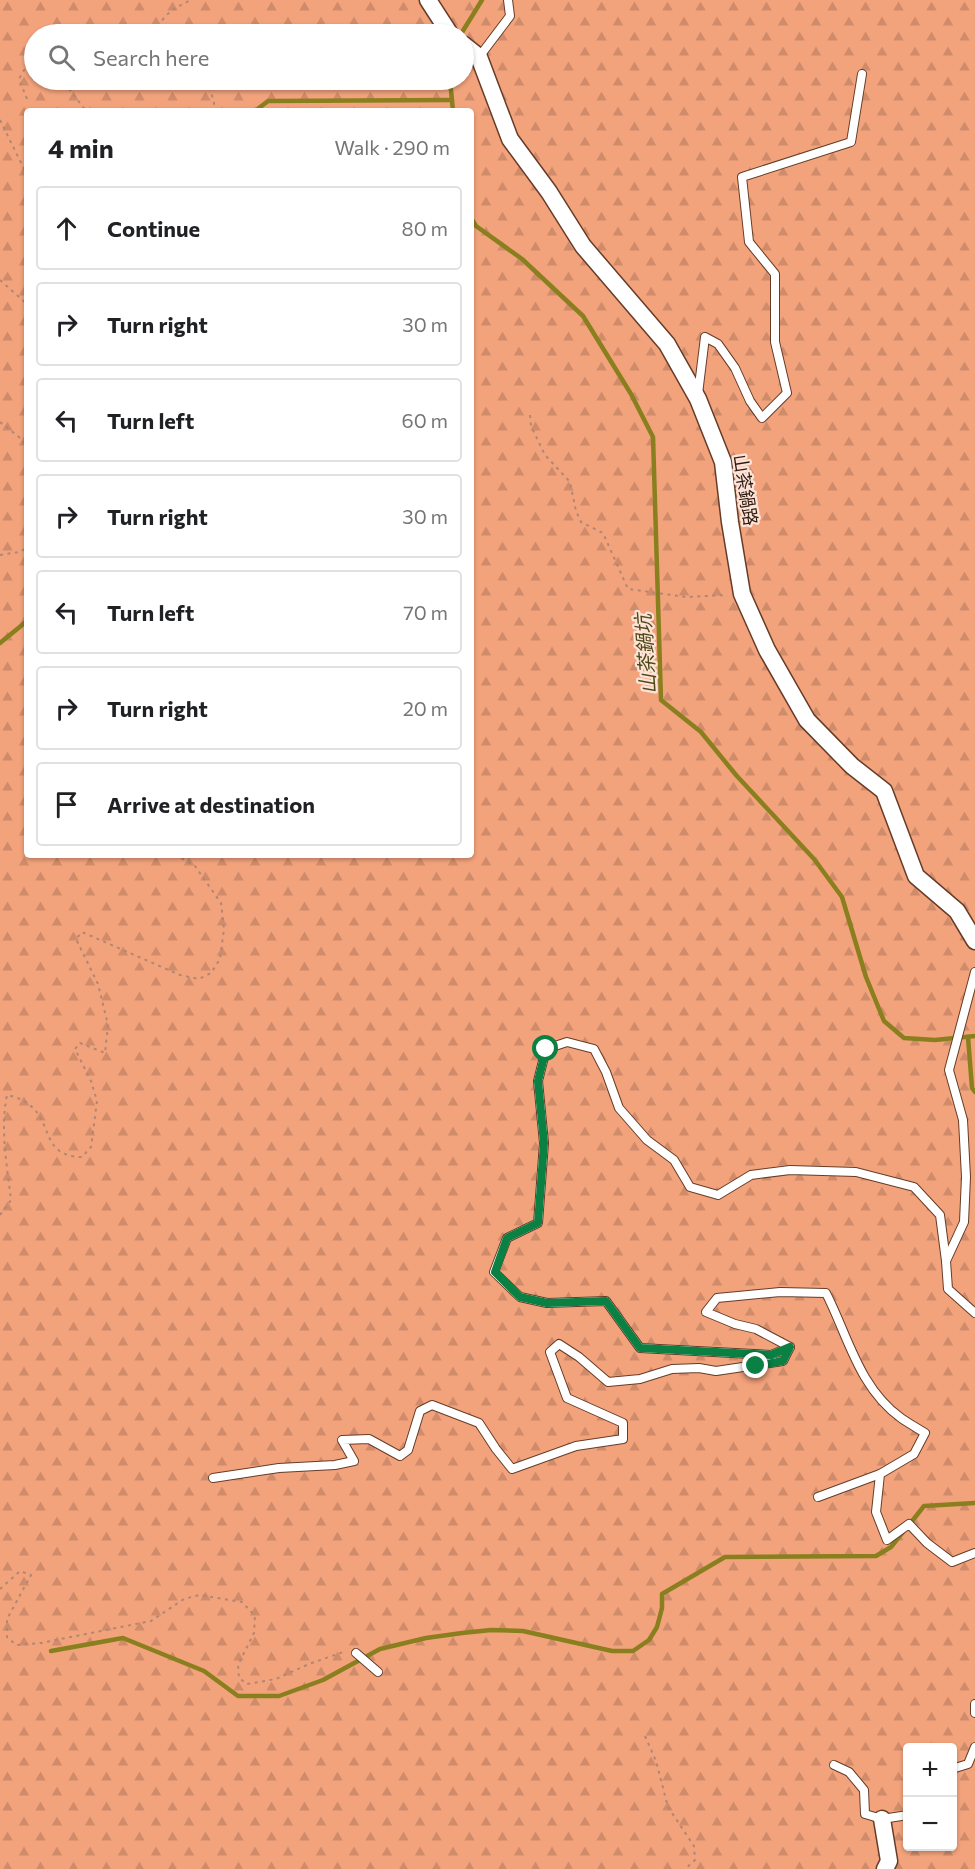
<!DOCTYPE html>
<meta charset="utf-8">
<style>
:root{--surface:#fff;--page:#f2f2f2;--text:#202124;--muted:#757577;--line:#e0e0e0}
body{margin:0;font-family:Commissioner,"Noto Sans TC",sans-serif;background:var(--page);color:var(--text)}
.controls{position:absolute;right:18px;bottom:18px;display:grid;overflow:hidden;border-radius:6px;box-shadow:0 2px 4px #0004}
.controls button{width:54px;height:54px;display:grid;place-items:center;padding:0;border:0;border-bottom:2px solid var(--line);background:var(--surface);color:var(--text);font:30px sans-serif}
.stop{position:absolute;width:18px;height:18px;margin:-14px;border:4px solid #0b8043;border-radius:50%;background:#fff}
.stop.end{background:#0b8043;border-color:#fff;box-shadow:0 2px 6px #0008}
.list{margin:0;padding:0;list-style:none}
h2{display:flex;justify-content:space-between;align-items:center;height:78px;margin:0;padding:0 24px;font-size:26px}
h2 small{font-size:20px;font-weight:400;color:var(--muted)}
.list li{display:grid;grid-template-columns:39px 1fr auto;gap:18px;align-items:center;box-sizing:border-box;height:84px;margin:0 12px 12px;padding:0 12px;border:2px solid var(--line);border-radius:6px}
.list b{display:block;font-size:22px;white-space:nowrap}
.list em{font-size:20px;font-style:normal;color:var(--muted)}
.icon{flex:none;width:33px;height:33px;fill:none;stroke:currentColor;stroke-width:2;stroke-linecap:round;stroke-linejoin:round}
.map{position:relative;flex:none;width:975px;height:1869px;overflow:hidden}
.search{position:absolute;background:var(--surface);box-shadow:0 2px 4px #0004;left:24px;top:24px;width:450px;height:66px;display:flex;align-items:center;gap:15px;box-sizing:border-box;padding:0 21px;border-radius:33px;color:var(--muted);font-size:22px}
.panel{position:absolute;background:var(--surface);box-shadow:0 2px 4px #0004;left:24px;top:108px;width:450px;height:750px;border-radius:6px}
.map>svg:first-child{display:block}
.forest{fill:url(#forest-firs);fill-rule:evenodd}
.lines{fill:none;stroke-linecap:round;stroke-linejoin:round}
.stream{stroke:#897f1e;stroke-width:4.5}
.service-casing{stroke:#663c28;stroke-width:10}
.minor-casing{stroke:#663c28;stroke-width:19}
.path{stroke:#af8774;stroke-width:2;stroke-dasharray:3 4.5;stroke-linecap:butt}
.service{stroke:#fff;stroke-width:8}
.minor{stroke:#fff;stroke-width:16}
.route{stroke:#0b8043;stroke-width:8}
.labels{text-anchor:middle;stroke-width:4.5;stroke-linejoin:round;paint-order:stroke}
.street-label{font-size:18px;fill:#2c1a11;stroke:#fee4d8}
.water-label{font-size:20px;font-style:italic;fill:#4c4917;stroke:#fee4d8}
</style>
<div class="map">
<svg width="975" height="1869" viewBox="0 0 975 1869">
<defs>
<pattern id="forest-firs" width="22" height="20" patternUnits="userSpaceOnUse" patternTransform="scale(1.5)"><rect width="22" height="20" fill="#f3a37c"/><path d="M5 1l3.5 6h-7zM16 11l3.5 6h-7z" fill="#d08c6a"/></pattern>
</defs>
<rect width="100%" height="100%" fill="#efbda5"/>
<path class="forest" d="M0 0H975V1869H0ZM34 34H464V80H34ZM27 111H471V855H27ZM908 1748H952V1846H908Z"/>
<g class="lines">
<g class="stream">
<polyline points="461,34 482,0"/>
<polyline points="450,80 453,111"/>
<polyline points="255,111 268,101 452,100"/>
<polyline points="471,218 476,226 522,259 583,316 631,394 653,437 661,700 701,732 736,775 814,859 842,897 866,977 884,1021 904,1038 935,1040 975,1036"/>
<polyline points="0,643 27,621"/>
<polyline points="968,1037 972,1088 975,1092"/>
<polyline points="909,1525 924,1506 975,1503"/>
<polyline points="51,1651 123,1638 204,1671 238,1696 279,1696 323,1680 380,1649 426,1638 462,1633 491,1630 523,1631 612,1651 633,1651 649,1640 657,1627 662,1608 662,1594 725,1557 876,1556 891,1547 903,1532"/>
</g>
<defs>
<g id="service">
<polyline points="479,57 510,16 508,0"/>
<polyline points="698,394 705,337 718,344 735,368 750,401 762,418 787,393 775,342 775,274 749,242 742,177 851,142 862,74"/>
<polyline points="975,972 949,1070 963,1120 966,1177 964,1222 946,1261 948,1289 975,1313"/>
<path d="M946 1261 940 1215 914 1187 856 1172 790 1170 751 1175 718 1195 690 1187 674 1160 647 1140 619 1108 606 1072 594 1049 567 1042 546 1049 538 1081 544 1143 538 1223 507 1238 494 1272 520 1297 547 1303 606 1301 640 1348 771 1355 790 1347 756 1329 735 1324 706 1312 717 1298 780 1292 826 1293C848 1336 859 1388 901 1418 908 1423 917 1428 925 1433L914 1454 880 1474 876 1512 887 1540 909 1524 927 1543 952 1562 975 1553"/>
<polyline points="213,1478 279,1468 335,1465 354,1461 342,1440 369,1439 400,1456 408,1450 420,1411 432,1405 479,1423 496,1449 512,1469 576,1446 623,1439 623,1423 567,1398 550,1352 559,1344 579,1357 608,1382 640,1379 672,1369 699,1368 716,1371 783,1361 790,1347"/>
<polyline points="818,1497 880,1474"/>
<polyline points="356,1653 378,1672"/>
<polyline points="975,1704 975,1713"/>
<polyline points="834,1765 849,1772 864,1790 865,1814 882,1819 908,1815"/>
<polyline points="952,1769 968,1764 975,1747"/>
</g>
<g id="minor">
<polyline points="428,0 450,34"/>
<polyline points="464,45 479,57 510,139 549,192 583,246 667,344 698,399 723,462 730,522 742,594 767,650 807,720 852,766 884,791 916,876 957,911 975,941"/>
<polyline points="882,1819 889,1861 885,1869"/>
</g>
</defs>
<use href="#service" class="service-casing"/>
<use href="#minor" class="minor-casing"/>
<g class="path">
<path d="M156 34C161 15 174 8 191 0"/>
<polyline points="57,80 67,86 86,111"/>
<polyline points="208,80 216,111"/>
<polyline points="27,99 19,79 24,70 34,68"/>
<polyline points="0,120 27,175"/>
<polyline points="0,280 27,304"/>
<polyline points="530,415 531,426 545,455 570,482 576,511 581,522 603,533 628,589 686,597 727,595"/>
<polyline points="0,422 19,437 27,446"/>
<polyline points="0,555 19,552 27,548"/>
<path d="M0 1215 11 1200C7 1166 0 1128 7 1095 16 1097 25 1100 32 1107 52 1125 43 1157 82 1157L91 1147 97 1101 91 1081 75 1049 80 1043 105 1053 108 1025 98 984 76 939 82 932 180 975 199 979 211 973 220 959 224 929 221 903 195 866 176 855"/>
<polyline points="0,1589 20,1571 31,1575 7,1619 7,1637 16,1645 41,1643 151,1621 184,1599 199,1595 242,1602 255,1616 254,1633 238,1665 239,1678 247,1684 276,1679 309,1664 346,1651"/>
<polyline points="645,1736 656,1761 668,1807 694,1846 695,1860 685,1869"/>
</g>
<use href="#service" class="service"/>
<use href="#minor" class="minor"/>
</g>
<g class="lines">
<polyline class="route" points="546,1049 538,1081 544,1143 538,1223 507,1238 495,1272 520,1297 547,1303 606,1301 640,1348 771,1355 790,1347 783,1361 756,1366"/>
</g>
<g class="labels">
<g class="street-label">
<text transform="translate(745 490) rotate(81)" y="6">山茶鍋路</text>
</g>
<g class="water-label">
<text transform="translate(646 654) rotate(-94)" y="7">山茶鍋坑</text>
</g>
</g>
</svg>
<div class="controls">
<button>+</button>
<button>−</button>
</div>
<div class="stop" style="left:546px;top:1049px"></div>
<div class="stop end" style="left:756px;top:1366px"></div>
<div class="search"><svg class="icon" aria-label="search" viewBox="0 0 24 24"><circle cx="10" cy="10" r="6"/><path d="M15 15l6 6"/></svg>Search here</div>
<section class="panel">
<h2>4 min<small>Walk · 290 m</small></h2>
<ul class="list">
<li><svg class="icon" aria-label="ahead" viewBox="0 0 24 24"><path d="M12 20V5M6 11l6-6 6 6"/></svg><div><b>Continue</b></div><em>80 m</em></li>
<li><svg class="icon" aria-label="right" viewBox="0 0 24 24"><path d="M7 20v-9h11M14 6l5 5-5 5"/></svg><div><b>Turn right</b></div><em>30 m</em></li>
<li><svg class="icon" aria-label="left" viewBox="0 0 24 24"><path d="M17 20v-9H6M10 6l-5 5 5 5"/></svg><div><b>Turn left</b></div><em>60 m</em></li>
<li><svg class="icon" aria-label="right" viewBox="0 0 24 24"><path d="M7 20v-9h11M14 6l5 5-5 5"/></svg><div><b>Turn right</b></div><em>30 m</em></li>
<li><svg class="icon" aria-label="left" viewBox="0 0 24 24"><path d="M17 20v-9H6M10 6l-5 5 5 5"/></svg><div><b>Turn left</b></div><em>70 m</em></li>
<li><svg class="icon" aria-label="right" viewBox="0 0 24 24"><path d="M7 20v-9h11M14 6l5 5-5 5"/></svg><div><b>Turn right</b></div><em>20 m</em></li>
<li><svg class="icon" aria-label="arrive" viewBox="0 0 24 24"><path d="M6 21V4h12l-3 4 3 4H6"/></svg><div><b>Arrive at destination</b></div></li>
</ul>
</section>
</div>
